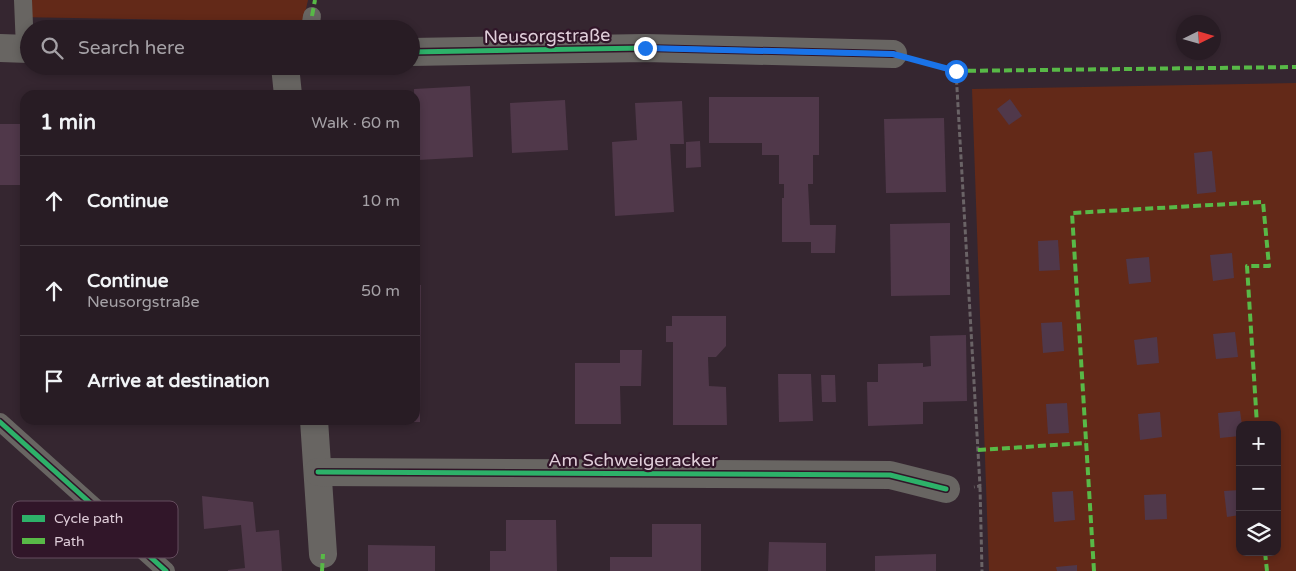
<!DOCTYPE html>
<meta charset="utf-8">
<style>
:root{--surface:#281c24;--page:#30252c;--text:#f1f3f6;--muted:#a5a1a6;--line:#443a41}
body{margin:0;font-family:"Varela Round",sans-serif;background:var(--page);color:var(--text)}
.controls{position:absolute;right:15px;bottom:15px;display:grid;overflow:hidden;border-radius:10px;box-shadow:0 2px 8px #0003}
.controls button{width:45px;height:45px;display:grid;place-items:center;padding:0;border:0;border-bottom:1px solid var(--line);background:var(--surface);color:var(--text);font:25px sans-serif}
.compass{position:absolute;left:1176px;top:15px;width:45px;height:45px;border-radius:50%;background:var(--surface);box-shadow:0 2px 8px #0003;rotate:85deg}
.stop{position:absolute;width:15px;height:15px;margin:-11px;border:4px solid #1a73e8;border-radius:50%;background:#fff}
.stop.end{background:#1a73e8;border-color:#fff;box-shadow:0 1px 5px #0008}
.list{margin:0;padding:0;list-style:none}
h2{display:flex;justify-content:space-between;align-items:center;height:65px;margin:0;padding:0 20px;font-size:21px}
h2 small{font-size:16px;font-weight:400;color:var(--muted)}
.list li{display:grid;grid-template-columns:32px 1fr auto;gap:15px;align-items:center;box-sizing:border-box;height:90px;padding:0 20px;border-top:1px solid var(--line)}
.list b{display:block;font-size:19px;white-space:nowrap}
.list p{margin:0;font-size:16px;white-space:nowrap;color:var(--muted)}
.list em{font-size:16px;font-style:normal;color:var(--muted)}
.icon{flex:none;width:28px;height:28px;fill:none;stroke:currentColor;stroke-width:2;stroke-linecap:round;stroke-linejoin:round}
.map{position:relative;flex:none;width:1296px;height:571px;overflow:hidden}
.search{position:absolute;background:var(--surface);box-shadow:0 2px 8px #0003;left:20px;top:20px;width:400px;height:55px;display:flex;align-items:center;gap:12px;box-sizing:border-box;padding:0 18px;border-radius:28px;color:var(--muted);font-size:19px}
.panel{position:absolute;background:var(--surface);box-shadow:0 2px 8px #0003;left:20px;top:90px;width:400px;height:335px;border-radius:15px}
.map>svg:first-child{display:block}
.green{fill:#632918;fill-rule:evenodd}
.building{fill:#50384a}
.lines{fill:none;stroke-linecap:round;stroke-linejoin:round}
.path{stroke:#6a6366;stroke-width:3;stroke-dasharray:5 2.5;stroke-linecap:butt}
.lane{stroke:#686562;stroke-width:18}
.street{stroke:#686562;stroke-width:28}
.quiet{stroke:#58b947;stroke-width:4;stroke-dasharray:8 4;stroke-linecap:butt}
.cycleway-casing{stroke:#311629;stroke-width:8}
.cycleway{stroke:#2db169;stroke-width:5}
.route{stroke:#1a73e8;stroke-width:6}
.labels{text-anchor:middle;stroke-width:4.5;stroke-linejoin:round;paint-order:stroke}
.street-label{font-size:18px;fill:#dfcdd9;stroke:#311629}
.key{fill:#311629;stroke:#654d5e;stroke-width:1}
.key-label{font-size:14px;fill:#dfcdd9}
</style>
<div class="map">
<svg width="1296" height="571" viewBox="0 0 1296 571">
<rect width="100%" height="100%" fill="#352630"/>
<g class="green">
<polygon points="16,0 308,0 303,22 16,17"/>
<path d="M1296 83V571H989L972 89ZM1240 425H1277V552H1240Z"/>
</g>
<g class="building">
<polygon points="470,86 473,157 418,160 417,155 415,155 414,89"/>
<polygon points="401,91 401,95 353,95 353,93"/>
<polygon points="158,92 158,95 47,95 47,93"/>
<polygon points="709,97 819,97 819,155 813,155 813,184 808,184 810,225 836,225 835,253 811,253 811,242 782,242 782,198 784,198 784,184 779,184 779,155 762,155 762,143 709,143"/>
<polygon points="1010,99 1022,116 1009,125 997,109"/>
<polygon points="565,100 568,150 512,153 510,103"/>
<polygon points="682,101 684,144 670,144 674,212 615,216 612,142 637,140 635,103"/>
<polygon points="944,118 946,192 886,193 884,119"/>
<rect x="0" y="124" width="25" height="61"/>
<polygon points="700,141 701,167 686,168 686,142"/>
<polygon points="1212,151 1216,192 1197,194 1194,153"/>
<polygon points="950,223 950,295 891,296 890,224"/>
<polygon points="1058,240 1060,270 1039,271 1038,241"/>
<polygon points="1232,253 1234,278 1213,281 1210,255"/>
<polygon points="1149,257 1151,282 1129,284 1126,259"/>
<polygon points="415,285 421,285 420,422 346,422 346,420 415,420"/>
<polygon points="672,316 726,316 726,346 716,357 708,357 709,386 726,387 727,425 673,425 673,342 666,342 666,326 672,326"/>
<polygon points="1062,322 1064,351 1043,353 1041,323"/>
<polygon points="1235,332 1238,357 1216,359 1213,334"/>
<polygon points="966,335 967,401 923,402 923,424 868,426 867,382 878,382 878,364 923,363 923,367 931,366 930,336"/>
<polygon points="1157,337 1159,363 1137,365 1134,340"/>
<polygon points="620,350 642,350 641,386 620,386 621,424 575,424 575,363 620,363"/>
<polygon points="778,374 811,374 813,421 779,422"/>
<polygon points="821,375 835,375 836,402 822,402"/>
<polygon points="1067,403 1069,433 1048,434 1046,404"/>
<polygon points="1240,411 1242,425 1240,425 1240,436 1220,438 1218,413"/>
<polygon points="1160,412 1162,437 1140,440 1138,414"/>
<polygon points="1240,490 1240,515 1227,517 1224,491"/>
<polygon points="1073,491 1075,520 1054,522 1052,492"/>
<polygon points="1166,494 1167,519 1145,520 1144,495"/>
<polygon points="202,496 253,502 256,532 279,530 282,571 228,571 228,570 245,568 241,525 204,529"/>
<polygon points="506,520 556,520 557,571 490,571 490,551 506,551"/>
<polygon points="652,524 701,524 701,571 610,571 610,557 652,557"/>
<polygon points="769,542 826,543 826,571 768,571"/>
<polygon points="368,545 435,546 435,571 368,571"/>
<polygon points="936,554 936,571 875,571 875,556"/>
<polygon points="1077,565 1077,571 1057,571 1056,567"/>
</g>
<g class="lines">
<g class="path">
<polyline points="921,61 956,71 980,486 974,487"/>
<polyline points="980,487 982,571"/>
</g>
<g class="lane">
<polyline points="23,0 25,49"/>
<polyline points="310,29 312,16"/>
<polyline points="0,422 166,571"/>
</g>
<g class="street">
<polyline points="0,48 29,49"/>
<polyline points="411,52 645,48 893,54"/>
<polyline points="285,66 288,95"/>
<polyline points="314,420 323,554"/>
<polyline points="318,472 890,475 946,489"/>
</g>
<g class="quiet">
<polyline points="312,16 315,0"/>
<polyline points="956,71 1296,67"/>
<polyline points="978,450 1086,443"/>
<polyline points="1265,552 1267,571"/>
<polyline points="322,571 323,554"/>
<polyline points="1094,571 1072,213 1263,202 1269,266 1247,266 1257,425"/>
</g>
<defs>
<g id="cycleway">
<polyline points="411,52 645,48 893,54"/>
<polyline points="0,422 166,571"/>
<polyline points="318,472 890,475 946,489"/>
</g>
</defs>
<use href="#cycleway" class="cycleway-casing"/>
<use href="#cycleway" class="cycleway"/>
</g>
<g class="lines">
<polyline class="route" points="645,48 893,54 956,71"/>
</g>
<g class="labels">
<g class="street-label">
<text transform="translate(547 36) rotate(-1)" y="6">Neusorgstraße</text>
<text x="633" y="466">Am Schweigeracker</text>
</g>
</g>
<rect x="12" y="501" width="166" height="57" rx="8" class="key"/>
<rect x="22" y="515" width="23" height="7" fill="#2db169"/>
<rect x="22" y="538" width="23" height="6" fill="#58b947"/>
<g class="key-label">
<text x="54" y="523">Cycle path</text>
<text x="54" y="546">Path</text>
</g>
</svg>
<div class="controls">
<button>+</button>
<button>−</button>
<button><svg class="icon" aria-label="layers" viewBox="0 0 24 24"><path d="M12 4l9 5-9 5-9-5zM3 14l9 5 9-5"/></svg></button>
</div>
<svg class="compass" viewBox="-18 -18 36 36"><path d="M0-13l5 13h-10z" fill="#e53935"/><path d="M0 13l5-13h-10z" fill="#a5a1a6"/></svg>
<div class="stop" style="left:956px;top:71px"></div>
<div class="stop end" style="left:645px;top:48px"></div>
<div class="search"><svg class="icon" aria-label="search" viewBox="0 0 24 24"><circle cx="10" cy="10" r="6"/><path d="M15 15l6 6"/></svg>Search here</div>
<section class="panel">
<h2>1 min<small>Walk · 60 m</small></h2>
<ul class="list">
<li><svg class="icon" aria-label="ahead" viewBox="0 0 24 24"><path d="M12 20V5M6 11l6-6 6 6"/></svg><div><b>Continue</b></div><em>10 m</em></li>
<li><svg class="icon" aria-label="ahead" viewBox="0 0 24 24"><path d="M12 20V5M6 11l6-6 6 6"/></svg><div><b>Continue</b><p>Neusorgstraße</p></div><em>50 m</em></li>
<li><svg class="icon" aria-label="arrive" viewBox="0 0 24 24"><path d="M6 21V4h12l-3 4 3 4H6"/></svg><div><b>Arrive at destination</b></div></li>
</ul>
</section>
</div>
